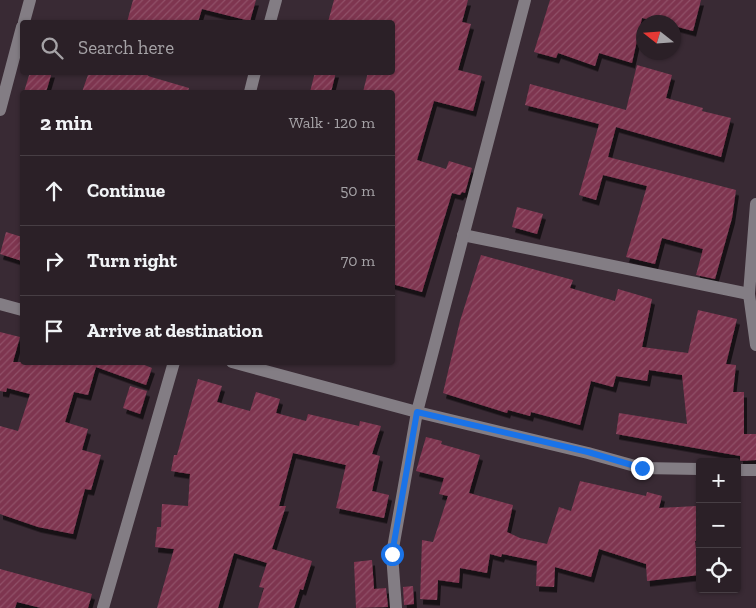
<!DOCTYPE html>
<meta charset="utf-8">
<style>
:root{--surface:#2b2027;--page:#33282f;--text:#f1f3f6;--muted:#a6a3a7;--line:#473e44}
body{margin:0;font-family:"Zilla Slab",serif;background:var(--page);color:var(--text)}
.controls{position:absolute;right:15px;bottom:15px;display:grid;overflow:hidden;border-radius:5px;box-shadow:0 1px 4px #0004}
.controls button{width:45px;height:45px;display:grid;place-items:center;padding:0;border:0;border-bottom:1px solid var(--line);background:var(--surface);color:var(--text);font:25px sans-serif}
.compass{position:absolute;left:636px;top:15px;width:45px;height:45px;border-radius:50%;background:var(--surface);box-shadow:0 1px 4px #0004;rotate:287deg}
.stop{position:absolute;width:15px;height:15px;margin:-11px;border:4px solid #1a73e8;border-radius:50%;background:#fff}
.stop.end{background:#1a73e8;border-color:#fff;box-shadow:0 1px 5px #0008}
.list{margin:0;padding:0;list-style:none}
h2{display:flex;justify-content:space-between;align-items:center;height:65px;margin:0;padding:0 20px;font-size:21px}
h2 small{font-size:16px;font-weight:400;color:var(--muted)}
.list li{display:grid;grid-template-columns:32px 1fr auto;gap:15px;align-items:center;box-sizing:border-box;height:70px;padding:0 20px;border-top:1px solid var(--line)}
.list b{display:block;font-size:19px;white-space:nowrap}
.list em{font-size:16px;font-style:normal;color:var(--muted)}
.icon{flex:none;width:28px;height:28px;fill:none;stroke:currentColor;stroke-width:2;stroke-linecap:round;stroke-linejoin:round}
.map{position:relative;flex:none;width:756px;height:608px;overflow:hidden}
.search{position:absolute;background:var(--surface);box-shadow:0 1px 4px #0004;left:20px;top:20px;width:375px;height:55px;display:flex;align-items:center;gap:12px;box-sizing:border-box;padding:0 18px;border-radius:5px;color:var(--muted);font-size:19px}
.panel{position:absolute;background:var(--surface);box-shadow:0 1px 4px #0004;left:20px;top:90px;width:375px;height:275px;border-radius:5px}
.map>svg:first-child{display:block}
.building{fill:url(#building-hatch);filter:url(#shadow)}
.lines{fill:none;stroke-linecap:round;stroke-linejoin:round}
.minor{stroke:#837d84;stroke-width:12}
.route{stroke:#1a73e8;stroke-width:6}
</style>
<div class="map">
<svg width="756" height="608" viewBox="0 0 756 608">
<defs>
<pattern id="building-hatch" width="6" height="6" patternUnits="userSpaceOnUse" patternTransform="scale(1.25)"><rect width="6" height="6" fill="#7e344f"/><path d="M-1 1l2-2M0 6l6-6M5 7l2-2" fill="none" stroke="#905168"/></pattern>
<filter id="shadow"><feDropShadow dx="3" dy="5.5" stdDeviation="0" flood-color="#0009"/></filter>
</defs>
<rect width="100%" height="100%" fill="#392a34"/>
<g class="building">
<polygon points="133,0 256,0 250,21 202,9 198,22 127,22"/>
<polygon points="334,0 468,0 462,22 471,24 458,70 482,76 473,111 434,101 417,160 446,169 449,161 472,168 465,193 462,192 460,195 452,193 422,292 392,284 392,92 363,92 368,72 392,72 392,22 328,22"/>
<polygon points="550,0 701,0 693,31 674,26 674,22 660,22 642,18 632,63 599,53 595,66 558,53 556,58 534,52"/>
<polygon points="637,65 672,75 666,98 703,108 702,111 731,118 721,157 616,127 608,157 736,190 732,218 715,279 696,275 703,249 662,238 655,264 626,257 647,186 603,175 596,200 579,195 599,124 525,105 530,84 626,110"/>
<polygon points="30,72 52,72 46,92 24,92"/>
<polygon points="89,72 149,72 148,76 189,88 188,92 82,92"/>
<polygon points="315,72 336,72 331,92 310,92"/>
<polygon points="517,207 543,214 537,234 512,227"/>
<polygon points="6,232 22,237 22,261 0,254"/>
<polygon points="481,255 573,280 570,288 615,301 618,289 652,299 642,347 688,353 698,310 737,319 726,364 736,365 733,392 744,392 744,434 756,434 756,460 740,461 740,456 616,434 619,413 687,424 682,375 649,370 647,381 616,376 613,387 591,381 580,425 531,412 530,416 508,410 507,413 443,393 460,321"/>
<polygon points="0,332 20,337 13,362 137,362 152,368 146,385 96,367 88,395 74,392 65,422 88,429 82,450 101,455 91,490 85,489 73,534 38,527 0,514 0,426 18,431 30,394 7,388 6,392 0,391"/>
<polygon points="198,379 222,386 217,402 250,411 256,392 280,399 276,413 306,421 308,414 359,426 360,421 381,426 372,454 380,456 372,491 389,495 384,518 336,508 346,465 293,453 279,506 286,506 272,549 312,561 303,590 300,589 294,608 258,608 264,588 259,587 267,563 234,553 218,608 157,608 174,549 155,547 157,527 161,527 162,504 188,506 190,474 171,471 174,455 177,455"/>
<polygon points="130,386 147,391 140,414 123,408"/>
<polygon points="426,437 442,441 441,444 480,455 469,493 513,505 507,532 520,538 547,544 559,507 571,511 580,481 646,496 647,492 662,496 659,508 697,506 699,541 695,541 699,575 647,581 646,564 599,549 591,577 555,567 554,587 536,586 537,561 502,554 501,557 490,554 487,573 460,568 459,583 438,580 437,600 420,599 422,540 433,542 448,496 439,494 444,478 416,471"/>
<polygon points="372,560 374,589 386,588 388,607 356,608 354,562"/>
<polygon points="0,569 92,594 88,608 41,608 17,602 15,608 0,608"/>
<polygon points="413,586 414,604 404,605 403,587"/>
</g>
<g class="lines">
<g class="minor">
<polyline points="24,22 30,0"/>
<polyline points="270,22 276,0"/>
<polyline points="250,92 255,72"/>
<polyline points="0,110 22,27"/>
<polyline points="756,204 749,294 756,345"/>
<polyline points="463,235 749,294"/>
<polyline points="0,304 22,310"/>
<polyline points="232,362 417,412 588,453 642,468 700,469"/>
<polyline points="737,470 756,470"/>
<polyline points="103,608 174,362"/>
<polyline points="396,608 392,554 417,412 525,0"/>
</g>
</g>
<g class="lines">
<polyline class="route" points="392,554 417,412 588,452 642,468"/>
</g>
</svg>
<div class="controls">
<button>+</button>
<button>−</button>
<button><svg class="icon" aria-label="locate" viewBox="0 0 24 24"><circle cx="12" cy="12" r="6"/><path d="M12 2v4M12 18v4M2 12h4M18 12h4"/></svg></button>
</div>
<svg class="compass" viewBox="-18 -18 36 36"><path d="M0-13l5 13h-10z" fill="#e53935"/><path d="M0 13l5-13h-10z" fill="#a6a3a7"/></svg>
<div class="stop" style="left:392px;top:554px"></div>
<div class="stop end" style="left:642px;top:468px"></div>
<div class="search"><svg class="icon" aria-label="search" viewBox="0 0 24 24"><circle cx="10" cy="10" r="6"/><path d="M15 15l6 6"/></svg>Search here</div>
<section class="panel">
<h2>2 min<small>Walk · 120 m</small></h2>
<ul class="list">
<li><svg class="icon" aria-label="ahead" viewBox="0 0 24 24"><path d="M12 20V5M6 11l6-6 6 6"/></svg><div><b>Continue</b></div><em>50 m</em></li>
<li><svg class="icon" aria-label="right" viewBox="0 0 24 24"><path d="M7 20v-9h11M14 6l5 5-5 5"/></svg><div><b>Turn right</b></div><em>70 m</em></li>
<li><svg class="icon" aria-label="arrive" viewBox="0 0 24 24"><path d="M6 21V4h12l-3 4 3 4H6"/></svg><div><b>Arrive at destination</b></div></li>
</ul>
</section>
</div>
